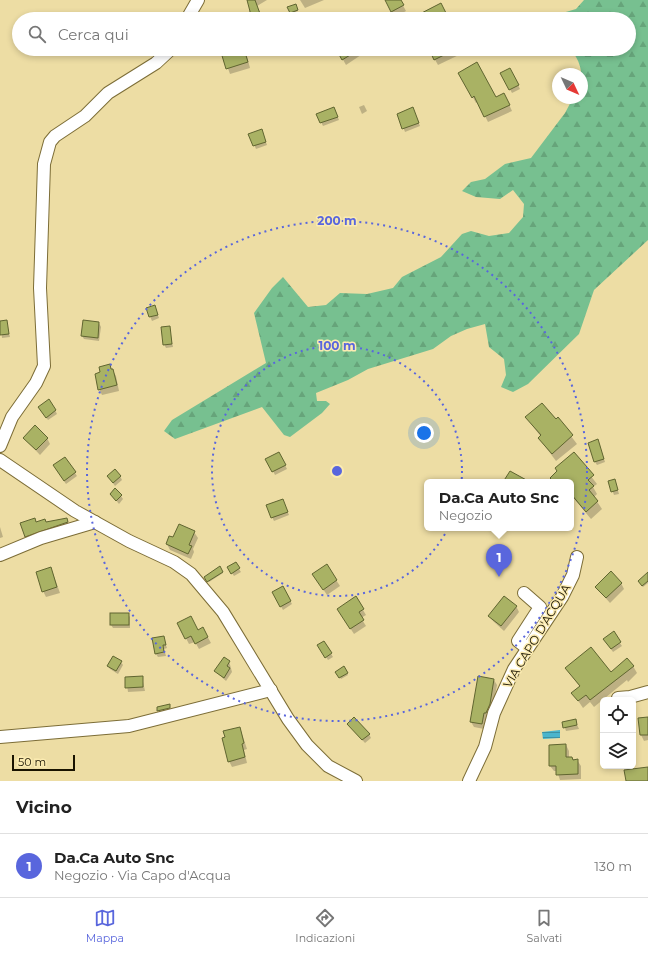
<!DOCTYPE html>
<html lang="it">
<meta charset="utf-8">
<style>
:root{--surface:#fff;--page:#f2f2f2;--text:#222;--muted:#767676;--line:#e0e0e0;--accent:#5966dd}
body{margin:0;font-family:Montserrat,sans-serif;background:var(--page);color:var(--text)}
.controls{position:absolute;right:12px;bottom:12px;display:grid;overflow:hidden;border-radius:6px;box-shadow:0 2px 6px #0003}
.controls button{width:36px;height:36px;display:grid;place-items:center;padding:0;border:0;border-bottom:1px solid var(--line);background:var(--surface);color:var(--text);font:20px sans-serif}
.compass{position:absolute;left:552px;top:68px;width:36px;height:36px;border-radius:50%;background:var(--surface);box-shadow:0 2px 6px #0003;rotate:134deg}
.scale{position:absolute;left:12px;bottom:10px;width:63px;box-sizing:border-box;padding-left:4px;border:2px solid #191300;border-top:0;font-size:11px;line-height:14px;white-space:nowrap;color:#191300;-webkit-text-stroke:3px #fbebb1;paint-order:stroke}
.you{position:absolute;left:424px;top:433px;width:14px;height:14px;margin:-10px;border:3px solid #fff;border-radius:50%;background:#1a73e8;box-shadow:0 0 0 6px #1a73e833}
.badge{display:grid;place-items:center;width:26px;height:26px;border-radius:50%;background:var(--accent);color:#fff;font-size:13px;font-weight:700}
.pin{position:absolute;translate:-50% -33px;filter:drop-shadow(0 1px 2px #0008)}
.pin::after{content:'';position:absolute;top:21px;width:14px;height:12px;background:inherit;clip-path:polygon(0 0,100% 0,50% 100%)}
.popup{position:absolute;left:424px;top:479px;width:150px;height:52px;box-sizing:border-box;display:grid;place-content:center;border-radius:6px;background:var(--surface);filter:drop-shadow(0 1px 3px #0005);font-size:13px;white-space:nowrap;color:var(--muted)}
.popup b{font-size:15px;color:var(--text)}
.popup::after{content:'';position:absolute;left:50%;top:100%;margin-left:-8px;border:8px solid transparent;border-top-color:var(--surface)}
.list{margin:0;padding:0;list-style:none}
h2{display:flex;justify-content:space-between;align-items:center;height:52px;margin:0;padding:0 16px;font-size:17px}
h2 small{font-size:13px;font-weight:400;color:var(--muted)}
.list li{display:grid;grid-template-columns:26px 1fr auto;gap:12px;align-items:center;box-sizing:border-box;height:64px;padding:0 16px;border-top:1px solid var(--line)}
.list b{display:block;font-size:15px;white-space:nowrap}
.list p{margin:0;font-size:13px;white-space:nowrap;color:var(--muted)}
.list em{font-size:13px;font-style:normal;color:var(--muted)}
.icon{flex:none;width:22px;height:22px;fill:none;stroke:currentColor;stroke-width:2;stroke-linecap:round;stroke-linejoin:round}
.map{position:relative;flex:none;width:648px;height:781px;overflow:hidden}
.search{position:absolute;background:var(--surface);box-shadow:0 2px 6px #0003;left:12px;right:12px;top:12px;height:44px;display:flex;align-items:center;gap:10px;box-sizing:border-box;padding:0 14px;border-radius:22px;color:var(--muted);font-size:15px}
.sheet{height:116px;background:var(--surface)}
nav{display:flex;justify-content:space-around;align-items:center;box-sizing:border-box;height:56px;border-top:1px solid var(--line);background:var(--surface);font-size:11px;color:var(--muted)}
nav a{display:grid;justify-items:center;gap:2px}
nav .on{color:var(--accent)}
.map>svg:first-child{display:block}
.forest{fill:url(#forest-firs)}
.water{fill:url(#water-rules)}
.shadow{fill:#0003}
.building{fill:#a9b264;stroke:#606530}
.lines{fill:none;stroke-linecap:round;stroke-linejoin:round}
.minor-casing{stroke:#7c6d37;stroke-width:14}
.minor{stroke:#fff;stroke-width:12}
.ring{fill:none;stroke:#5966dd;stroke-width:2;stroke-dasharray:2 4}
.labels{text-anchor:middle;stroke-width:3;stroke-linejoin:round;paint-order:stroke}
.street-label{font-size:12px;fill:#191300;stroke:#fbebb1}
.centre{fill:#5966dd;stroke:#fbebb1;stroke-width:2}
.ring-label{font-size:12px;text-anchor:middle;font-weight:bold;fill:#5966dd;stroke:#fbebb1;stroke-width:3;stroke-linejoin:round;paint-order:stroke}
</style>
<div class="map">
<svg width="648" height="781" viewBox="0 0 648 781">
<defs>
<pattern id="forest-firs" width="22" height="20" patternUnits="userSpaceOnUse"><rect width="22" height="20" fill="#77c090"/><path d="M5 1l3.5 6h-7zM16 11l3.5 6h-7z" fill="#66a47a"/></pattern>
<pattern id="water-rules" width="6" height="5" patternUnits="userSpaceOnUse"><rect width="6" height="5" fill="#4ab5cc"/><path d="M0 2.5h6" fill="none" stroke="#3d92a3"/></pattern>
</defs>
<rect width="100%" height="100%" fill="#eddda4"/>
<path class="forest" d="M584 0H648V240L594 290 579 334 528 384 513 392 501 387 506 375 504 359 489 347 485 324 467 329 451 336 433 349 368 369 348 380 316 393 317 401H326L330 404 322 413 290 437 284 435 262 407 175 439 164 431 172 420 266 363 254 313 272 288 283 277 308 307 326 305 340 293 367 294 393 288 402 277 441 257 462 234 471 231 489 236 509 233 523 217 524 204 513 190 500 199 476 197 462 191 471 182 485 179 505 164 531 158 565 113 573 98H582C582 81 584 61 569 49H629V19H560L559 14 576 9Z"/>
<polygon class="water" points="560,730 560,738 543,739 542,732"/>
<g class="shadow">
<polygon points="248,0 267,0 257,6 262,19 253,19 249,11 252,10"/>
<polygon points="300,0 324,0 305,8"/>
<polygon points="386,0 400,0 406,11 395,17"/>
<polygon points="295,5 298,11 291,14 289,7"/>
<polygon points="221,49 245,49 250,68 230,74"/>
<polygon points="337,49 357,49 361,55 346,65"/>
<polygon points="429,49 461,49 463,53 438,65"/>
<polygon points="510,69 520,89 512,93 501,73"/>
<polygon points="459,73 496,98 507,100 512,111 488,122 478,102 476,103"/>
<polygon points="364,105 367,111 362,114 359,107"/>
<polygon points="334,108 339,120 323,126 317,114"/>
<polygon points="414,112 420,126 405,132 398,114"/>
<polygon points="263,134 267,145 256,149 250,135"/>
<polygon points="147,309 156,310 159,318 152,321"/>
<polygon points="6,321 10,337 2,338 0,322"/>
<polygon points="99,323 101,327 99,341 84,339 82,336"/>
<polygon points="169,327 173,347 166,348 164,344"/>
<polygon points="109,365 116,376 119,391 102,395 99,389 101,373"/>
<polygon points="41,410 55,410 57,414 48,420"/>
<polygon points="526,417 556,421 558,419 577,444 556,461 544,445 539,438 541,437"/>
<polygon points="24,438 47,438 50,444 40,455"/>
<polygon points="599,444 605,462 597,465 595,462"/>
<polygon points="279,453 287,469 275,475 267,459"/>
<polygon points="574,454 597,484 593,487 597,494 594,497 602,509 591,519 571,495 571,482 554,482 551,478"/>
<polygon points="65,458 77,476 66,484 56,469"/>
<polygon points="108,476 120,476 122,480 115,486"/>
<polygon points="609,482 616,484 619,494 614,495"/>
<polygon points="111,494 121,496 123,499 119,504"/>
<polygon points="284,504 289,515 274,521 272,517"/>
<polygon points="34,519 37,523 46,523 67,520 69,525 29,541 26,536"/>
<polygon points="0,527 3,537 0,538"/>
<polygon points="194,532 198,538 193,549 194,552 191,559 170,550 167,544 173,539"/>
<polygon points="235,563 241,572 234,576 228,567"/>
<polygon points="327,566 340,586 327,595 317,580"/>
<polygon points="51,568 60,593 46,597 43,591"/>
<polygon points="220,568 223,573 209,582 205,577"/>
<polygon points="648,577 648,583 643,587 640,583"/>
<polygon points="621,583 624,589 610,603 596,587"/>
<polygon points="283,588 292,604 283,610 273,593"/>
<polygon points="516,606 519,612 504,631 493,621 489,616"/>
<polygon points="363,610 366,615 361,618 366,626 354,634 341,614"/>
<polygon points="128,614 130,617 130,628 113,628 111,625"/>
<polygon points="178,623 206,634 211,643 199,649 195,642 189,644"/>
<polygon points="613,633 622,646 613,652 606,642"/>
<polygon points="163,637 167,648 164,649 166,656 158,657 156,654"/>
<polygon points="324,642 333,657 328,660 319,646"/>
<polygon points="229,661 232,672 226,681 215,671"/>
<polygon points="121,662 123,665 118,674 110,669 108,666"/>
<polygon points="633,666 637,673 628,682 627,680 594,707 590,702 583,708 573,693 580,687 566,668 611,674"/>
<polygon points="343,668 348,675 341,679 337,672"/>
<polygon points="142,677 145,691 128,692 126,678"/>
<polygon points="494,680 497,685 492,711 484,729 474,727 471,722"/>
<polygon points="169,706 172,711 160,714 158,708"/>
<polygon points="648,718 648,740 644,741 641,735 639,719"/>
<polygon points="575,720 579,729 566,731 563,722"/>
<polygon points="348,724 369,734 371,738 365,743"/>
<polygon points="240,728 247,749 244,750 247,763 232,767 229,761"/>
<polygon points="566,745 569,751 569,758 577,760 581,766 581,779 560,780 557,771 554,771 550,766"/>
</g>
<g class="building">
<polygon points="247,0 255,0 262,19 252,19"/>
<polygon points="385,0 401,0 404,5 391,12"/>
<polygon points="441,3 449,19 410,19"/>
<polygon points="296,4 298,10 290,13 287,7"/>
<polygon points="220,49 244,49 248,62 226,69"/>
<polygon points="336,49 360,49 342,60"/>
<polygon points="429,49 456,49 434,60"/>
<polygon points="477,62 496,97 504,93 510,105 484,117 474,96 472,98 458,73"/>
<polygon points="510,68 519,85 509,90 500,73"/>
<polygon points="334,107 338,117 320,123 316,114"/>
<polygon points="413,107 419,123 402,129 397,114"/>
<polygon points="262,129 266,142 253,146 248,134"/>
<polygon points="155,305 158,315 149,317 146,308"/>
<polygon points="7,320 9,334 0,335 0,321"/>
<polygon points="83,320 99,322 98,338 81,336"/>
<polygon points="170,326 172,344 163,345 161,327"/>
<polygon points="110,364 111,369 113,369 117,385 98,390 95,374 100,372 99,367"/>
<polygon points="49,399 56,410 46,418 38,407"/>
<polygon points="542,403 556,419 558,417 573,435 552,454 538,438 541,435 525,417"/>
<polygon points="35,425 48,438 36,450 23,438"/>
<polygon points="598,439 604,459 594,462 588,443"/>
<polygon points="279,452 286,465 272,472 265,459"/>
<polygon points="574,452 594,475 588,480 594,486 589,490 598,501 586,512 571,494 571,482 554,482 550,478 557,471 555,468"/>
<polygon points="65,457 76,472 64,481 53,465"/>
<polygon points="115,469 121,476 113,483 107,476"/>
<polygon points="510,471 530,482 503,482"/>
<polygon points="615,479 618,490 611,492 608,481"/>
<polygon points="115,488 122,495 116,501 110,494"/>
<polygon points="283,499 288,512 271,518 266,505"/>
<polygon points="35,518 36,522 45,519 46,522 67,518 68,522 25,537 20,523"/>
<polygon points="179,524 195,531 189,545 192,546 188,554 166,544 169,536 173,537"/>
<polygon points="236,562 240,568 231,574 227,567"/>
<polygon points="327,564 337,580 323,590 312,574"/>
<polygon points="220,566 223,572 207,582 204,577"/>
<polygon points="51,567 57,587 42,592 36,572"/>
<polygon points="611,571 622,583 606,598 595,587"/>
<polygon points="648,572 648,581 642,586 638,581"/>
<polygon points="283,586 291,601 280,607 272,592"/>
<polygon points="356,596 364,609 359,612 364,620 350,629 337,609"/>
<polygon points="504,596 517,606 501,626 488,616"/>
<rect x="110" y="613" width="19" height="12"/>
<polygon points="191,616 198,630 203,627 208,637 195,644 191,636 185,639 177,623"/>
<polygon points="614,631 621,642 611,649 603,639"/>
<polygon points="164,636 166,645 163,645 164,652 155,654 152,638"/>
<polygon points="324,641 332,653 325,658 317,645"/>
<polygon points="591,647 611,672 627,658 634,666 590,700 586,695 578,701 571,693 580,686 565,668"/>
<polygon points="113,656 122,661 116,671 107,666"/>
<polygon points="224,657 230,661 227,666 230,668 224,678 214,671"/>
<polygon points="344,666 348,673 339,678 335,672"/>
<polygon points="143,676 143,687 125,688 125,677"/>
<polygon points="478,676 494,679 490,704 486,713 484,713 482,724 470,722"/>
<polygon points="170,704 170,708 157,711 157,707"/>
<polygon points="354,717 370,734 362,740 347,724"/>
<polygon points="648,717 648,735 640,735 638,718"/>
<polygon points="576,719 577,725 563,728 562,722"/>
<polygon points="240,727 244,743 242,744 245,757 228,762 222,738 225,737 223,731"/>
<polygon points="566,744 566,757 572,757 573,760 578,759 578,774 556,775 556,766 549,766 549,745"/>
<polygon points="648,767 648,781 626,781 624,770"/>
</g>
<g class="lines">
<defs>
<g id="minor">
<polyline points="187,19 198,0"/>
<polyline points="0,446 12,417 36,383 44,366 40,288 44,164 50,142 55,136 85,116 108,93 156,63 171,49"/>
<polyline points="0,460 75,511 129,541 174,562 191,574 223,612 288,719 307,745 328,766 356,781"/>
<polyline points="0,555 41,538 95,522"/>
<polyline points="524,593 540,607 518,641 527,648"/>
<polyline points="618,698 630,697 648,692"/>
<polyline points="0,737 129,726 271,690"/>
<polyline points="469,781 485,747 494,713 514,669 562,597 573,575 577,557"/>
</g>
</defs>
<use href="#minor" class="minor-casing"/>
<use href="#minor" class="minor"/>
</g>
<g class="ring">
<circle cx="337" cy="471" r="125"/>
<circle cx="337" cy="471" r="250"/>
</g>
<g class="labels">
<g class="street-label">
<text transform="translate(537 636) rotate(-59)" y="4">VIA CAPO D'ACQUA</text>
</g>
</g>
<circle cx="337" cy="471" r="6" class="centre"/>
<g class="ring-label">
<text x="337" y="225">200 m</text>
<text x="337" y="350">100 m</text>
</g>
</svg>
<div class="controls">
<button><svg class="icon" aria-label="locate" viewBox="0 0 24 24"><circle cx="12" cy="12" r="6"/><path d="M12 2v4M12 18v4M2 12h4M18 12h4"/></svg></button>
<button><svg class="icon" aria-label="layers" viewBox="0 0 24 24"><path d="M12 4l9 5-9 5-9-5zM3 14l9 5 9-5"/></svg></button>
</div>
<svg class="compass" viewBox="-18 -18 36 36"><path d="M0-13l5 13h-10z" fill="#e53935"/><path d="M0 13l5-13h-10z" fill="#767676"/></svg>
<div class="scale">50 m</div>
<div class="you"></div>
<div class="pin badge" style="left:499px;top:577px">1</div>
<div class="popup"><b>Da.Ca Auto Snc</b>Negozio</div>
<div class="search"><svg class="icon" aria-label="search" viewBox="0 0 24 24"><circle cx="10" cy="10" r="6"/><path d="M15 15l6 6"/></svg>Cerca qui</div>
</div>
<section class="sheet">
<h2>Vicino<small></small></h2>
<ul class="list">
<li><span class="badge">1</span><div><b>Da.Ca Auto Snc</b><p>Negozio · Via Capo d'Acqua</p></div><em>130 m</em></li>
</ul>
</section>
<nav>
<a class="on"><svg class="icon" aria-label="map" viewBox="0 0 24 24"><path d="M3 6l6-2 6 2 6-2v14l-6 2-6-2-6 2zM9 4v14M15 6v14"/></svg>Mappa</a>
<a><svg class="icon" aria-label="directions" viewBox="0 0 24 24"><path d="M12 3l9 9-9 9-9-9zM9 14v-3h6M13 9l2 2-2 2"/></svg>Indicazioni</a>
<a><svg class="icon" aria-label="saved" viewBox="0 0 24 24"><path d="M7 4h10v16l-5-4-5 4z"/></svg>Salvati</a>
</nav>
